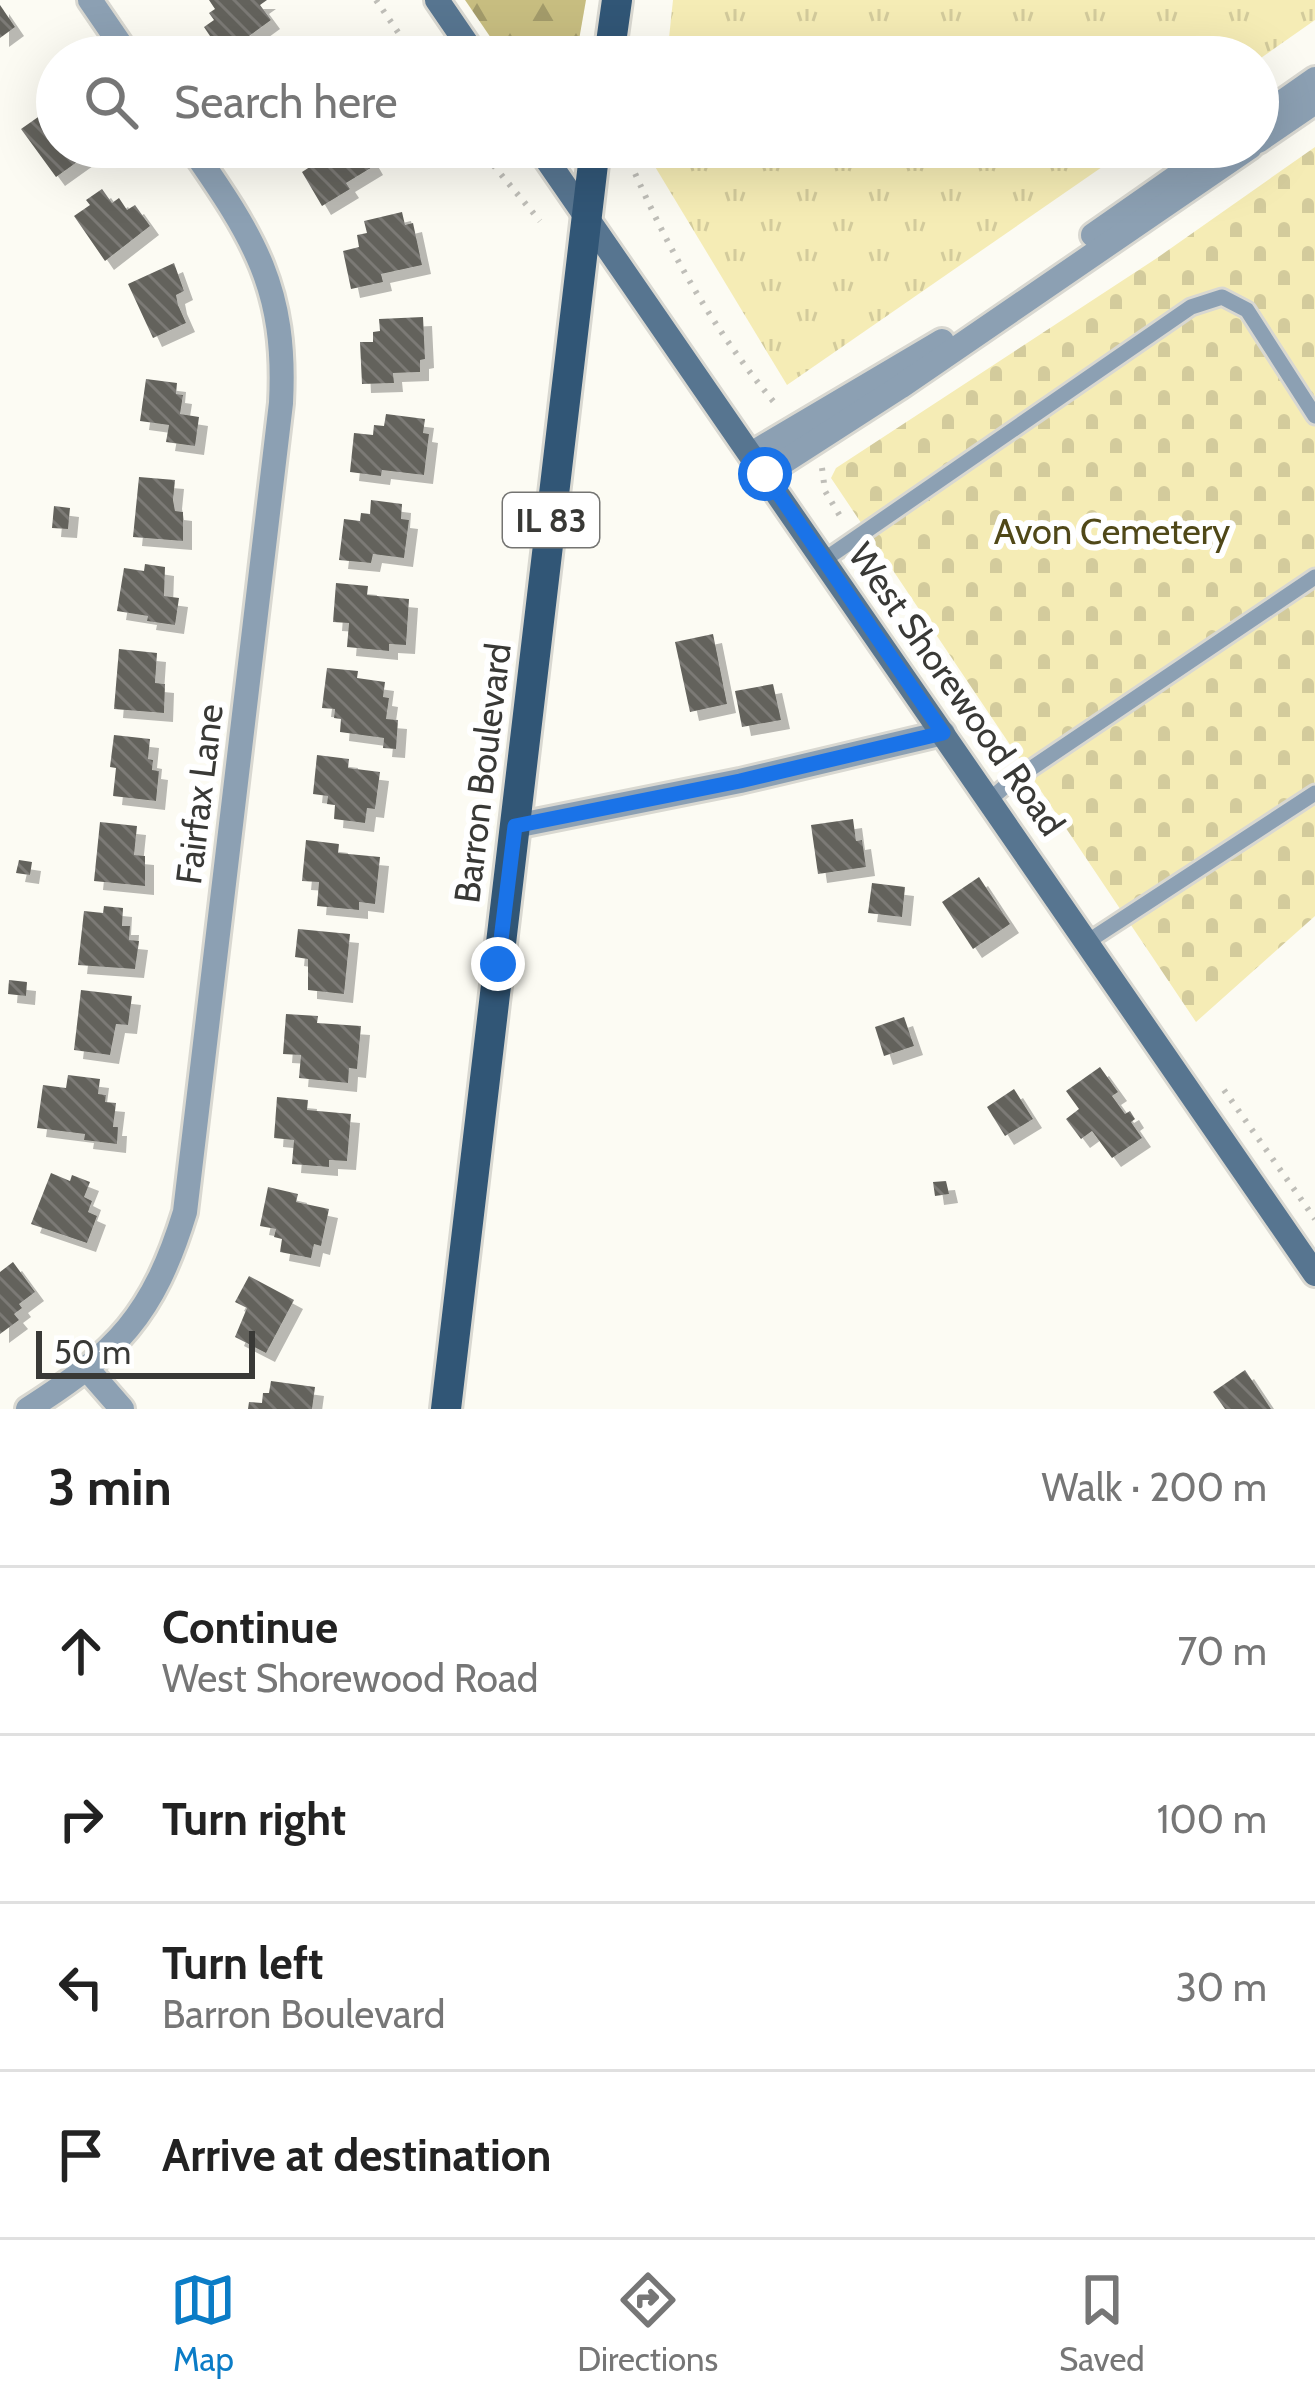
<!DOCTYPE html>
<meta charset="utf-8">
<style>
:root{--surface:#fff;--page:#f6f6f6;--text:#222;--muted:#767676;--line:#e0e0e0;--accent:#0b7cc6}
body{margin:0;font-family:Cabin,sans-serif;background:var(--page);color:var(--text)}
.scale{position:absolute;left:36px;bottom:30px;width:219px;box-sizing:border-box;padding-left:12px;border:6px solid #393936;border-top:0;font-size:33px;line-height:42px;white-space:nowrap;color:#393936;-webkit-text-stroke:9px #fff;paint-order:stroke}
.stop{position:absolute;width:36px;height:36px;margin:-27px;border:9px solid #1a73e8;border-radius:50%;background:#fff}
.stop.end{background:#1a73e8;border-color:#fff;box-shadow:0 3px 12px #0008}
.list{margin:0;padding:0;list-style:none}
h2{display:flex;justify-content:space-between;align-items:center;height:156px;margin:0;padding:0 48px;font-size:51px}
h2 small{font-size:39px;font-weight:400;color:var(--muted)}
.list li{display:grid;grid-template-columns:78px 1fr auto;gap:36px;align-items:center;box-sizing:border-box;height:168px;padding:0 48px;border-top:3px solid var(--line)}
.list b{display:block;font-size:45px;white-space:nowrap}
.list p{margin:0;font-size:39px;white-space:nowrap;color:var(--muted)}
.list em{font-size:39px;font-style:normal;color:var(--muted)}
.icon{flex:none;width:66px;height:66px;fill:none;stroke:currentColor;stroke-width:2;stroke-linecap:round;stroke-linejoin:round}
.map{position:relative;flex:none;width:1315px;height:1409px;overflow:hidden}
.search{position:absolute;background:var(--surface);box-shadow:0 12px 48px #0002;left:36px;right:36px;top:36px;height:132px;display:flex;align-items:center;gap:30px;box-sizing:border-box;padding:0 42px;border-radius:66px;color:var(--muted);font-size:45px}
.sheet{height:828px;background:var(--surface)}
nav{display:flex;justify-content:space-around;align-items:center;box-sizing:border-box;height:168px;border-top:3px solid var(--line);background:var(--surface);font-size:33px;color:var(--muted)}
nav a{display:grid;justify-items:center;gap:6px}
nav .on{color:var(--accent)}
.map>svg:first-child{display:block}
.grass{fill:url(#grass-tufts)}
.forest{fill:url(#forest-firs)}
.cemetery{fill:url(#cemetery-stones)}
.building{fill:url(#building-back-hatch);filter:url(#shadow)}
.lines{fill:none;stroke-linecap:round;stroke-linejoin:round}
.service-casing{stroke:#d9d8d1;stroke-width:21}
.minor-casing{stroke:#d9d8d1;stroke-width:30}
.tertiary-casing{stroke:#d9d8d1;stroke-width:30}
.secondary-casing{stroke:#d9d8d1;stroke-width:30}
.primary-casing{stroke:#d9d8d1;stroke-width:36}
.path{stroke:#bfbeb8;stroke-width:6;stroke-dasharray:3 9;stroke-linecap:butt}
.service{stroke:#8ca0b3;stroke-width:15}
.minor{stroke:#8ca0b3;stroke-width:24}
.tertiary{stroke:#8ca0b3;stroke-width:24}
.secondary{stroke:#577590;stroke-width:24}
.primary{stroke:#315676;stroke-width:30}
.route{stroke:#1a73e8;stroke-width:15}
.labels{text-anchor:middle;stroke-width:12;stroke-linejoin:round;paint-order:stroke}
.shield{fill:#fff;stroke:#747472;stroke-width:3}
.shield-label{font-size:33px;font-weight:bold;fill:#393936}
.park-label{font-size:36px;fill:#504818;stroke:#fff}
.street-label{font-size:36px;fill:#393936;stroke:#fff}
</style>
<div class="map">
<svg width="1315" height="1409" viewBox="0 0 1315 1409">
<defs>
<pattern id="grass-tufts" width="24" height="20" patternUnits="userSpaceOnUse" patternTransform="scale(3)"><rect width="24" height="20" fill="#f5ecb5"/><path d="M3 7l-1-3M5 7V3M7 7l1-3M15 17l-1-3M17 17v-4M19 17l1-3" fill="none" stroke="#d3cb9c"/></pattern>
<pattern id="forest-firs" width="22" height="20" patternUnits="userSpaceOnUse" patternTransform="scale(3)"><rect width="22" height="20" fill="#c7bd80"/><path d="M5 1l3.5 6h-7zM16 11l3.5 6h-7z" fill="#a39b6a"/></pattern>
<pattern id="cemetery-stones" width="16" height="16" patternUnits="userSpaceOnUse" patternTransform="scale(3)"><rect width="16" height="16" fill="#f5ecb5"/><path d="M2 7V4a2 2 0 0 1 4 0v3zM10 15v-3a2 2 0 0 1 4 0v3z" fill="#d3cb9c"/></pattern>
<pattern id="building-back-hatch" width="6" height="6" patternUnits="userSpaceOnUse" patternTransform="scale(3)"><rect width="6" height="6" fill="#63625c"/><path d="M-1 5l2 2M0 0l6 6M5-1l2 2" fill="none" stroke="#7b7a76"/></pattern>
<filter id="shadow"><feDropShadow dx="9" dy="9" stdDeviation="0" flood-color="#0004"/></filter>
</defs>
<rect width="100%" height="100%" fill="#fcfbf3"/>
<g class="grass">
<polygon points="673,0 1315,0 1315,20 1258,60 667,57"/>
<polygon points="656,147 1131,147 787,385 654,165"/>
</g>
<polygon class="forest" points="465,0 586,0 576,57 504,57"/>
<polygon class="cemetery" points="1315,147 1315,916 1196,1022 831,478 836,468 1157,258"/>
<g class="building">
<polygon points="209,0 267,0 260,5 271,20 249,36 253,42 224,57 204,27 214,20 209,13 215,9"/>
<polygon points="0,5 15,27 0,38"/>
<polygon points="297,42 305,53 310,49 316,57 276,57"/>
<polygon points="51,108 57,117 57,147 98,147 56,177 21,129"/>
<polygon points="316,147 363,147 374,166 346,183 350,189 322,206 302,172 316,163 312,156 319,152"/>
<polygon points="102,189 112,203 119,198 127,210 135,205 150,226 105,261 74,216 90,205 86,200"/>
<polygon points="402,212 405,225 413,223 422,265 381,274 383,282 351,289 343,251 359,247 357,235 367,233 364,221"/>
<polygon points="174,263 184,291 176,295 178,305 186,323 153,338 128,284"/>
<polygon points="423,317 425,359 420,360 420,372 393,373 394,383 362,384 360,342 373,342 373,332 380,331 379,319"/>
<polygon points="146,379 177,383 176,394 183,395 180,414 199,417 195,446 166,442 169,425 140,421"/>
<polygon points="386,414 425,419 423,433 429,434 424,475 382,470 381,476 350,472 354,433 373,435 374,425 384,426"/>
<polygon points="139,477 175,480 173,500 175,511 183,512 183,541 133,537"/>
<polygon points="371,500 402,504 401,519 409,520 404,558 373,554 371,563 339,560 344,519 360,521 361,513 370,514"/>
<polygon points="54,506 70,508 68,529 52,528"/>
<polygon points="145,564 165,567 164,596 179,598 175,625 147,621 148,616 117,611 124,568 144,571"/>
<polygon points="336,583 368,586 367,595 409,599 406,645 389,644 389,651 347,647 349,623 333,622"/>
<polygon points="713,634 727,704 690,712 675,642"/>
<polygon points="119,649 157,653 155,683 165,684 164,713 114,709"/>
<polygon points="327,668 358,671 357,678 385,682 383,697 389,698 386,719 398,720 396,749 383,748 384,738 340,732 341,719 334,718 335,709 322,708"/>
<polygon points="773,684 781,720 742,727 735,691"/>
<polygon points="114,735 150,739 148,759 153,760 152,770 159,771 156,801 113,796 116,768 110,767"/>
<polygon points="317,755 349,759 348,768 380,772 375,809 367,808 365,823 334,819 335,805 327,804 328,796 313,794"/>
<polygon points="853,819 856,841 862,840 866,867 818,874 811,825"/>
<polygon points="100,822 137,826 134,855 145,856 145,886 94,881"/>
<polygon points="306,840 339,844 338,853 380,857 375,904 359,902 359,910 317,906 319,882 302,881"/>
<polygon points="19,860 32,862 30,875 16,873"/>
<polygon points="979,877 1010,924 973,949 942,902"/>
<polygon points="872,883 905,887 902,917 868,913"/>
<polygon points="104,906 123,908 122,926 130,926 129,940 139,941 135,969 78,965 84,911 103,913"/>
<polygon points="298,929 350,934 344,994 308,990 308,959 295,957"/>
<polygon points="9,980 27,982 26,996 8,994"/>
<polygon points="81,990 132,996 128,1025 116,1024 110,1055 74,1050"/>
<polygon points="286,1014 318,1016 317,1023 361,1026 357,1069 349,1068 348,1083 299,1078 301,1055 283,1054"/>
<polygon points="904,1017 914,1046 884,1056 875,1027"/>
<polygon points="1100,1067 1118,1092 1112,1096 1125,1114 1130,1111 1135,1119 1131,1122 1142,1138 1112,1158 1092,1131 1081,1139 1066,1119 1079,1109 1066,1091"/>
<polygon points="68,1075 100,1079 98,1094 106,1095 105,1102 116,1103 113,1127 118,1127 117,1144 84,1140 85,1134 37,1128 43,1085 66,1088"/>
<polygon points="1014,1089 1033,1119 1005,1136 987,1107"/>
<polygon points="277,1097 308,1100 307,1110 351,1114 347,1161 329,1160 329,1167 292,1164 294,1140 274,1138"/>
<polygon points="51,1173 70,1181 72,1175 90,1182 84,1197 92,1201 88,1212 97,1216 87,1243 31,1224"/>
<polygon points="946,1181 949,1194 935,1196 933,1182"/>
<polygon points="268,1187 298,1194 296,1202 329,1209 321,1246 314,1244 311,1258 280,1252 282,1239 274,1237 276,1229 260,1226"/>
<polygon points="13,1262 35,1292 19,1304 22,1308 14,1314 19,1320 0,1334 0,1272"/>
<polygon points="249,1276 294,1300 266,1353 235,1337 247,1308 235,1302"/>
<polygon points="1245,1370 1271,1409 1225,1409 1213,1392"/>
<polygon points="271,1381 315,1387 312,1409 248,1409 249,1402 262,1403 263,1393 269,1393"/>
</g>
<g class="lines">
<defs>
<g id="service">
<polyline points="824,560 1191,307 1222,297 1247,310 1315,416"/>
<polyline points="989,800 1008,784 1315,577"/>
<polyline points="1087,942 1315,793"/>
</g>
<g id="minor">
<polyline points="90,0 129,57"/>
<polyline points="515,826 740,781 943,733"/>
<polyline points="88,1370 122,1409"/>
<path d="M28 1409C117 1352 153 1316 185 1212L281 403C287 288 254 238 191 147"/>
</g>
<g id="tertiary">
<polyline points="1258,119 1315,79"/>
<polyline points="1258,141 1315,102"/>
<polyline points="1093,235 1219,147"/>
<polyline points="751,454 942,341"/>
<polyline points="765,474 900,387 1250,147"/>
</g>
<g id="secondary">
<polyline points="437,0 476,57"/>
<polyline points="538,147 1315,1274"/>
</g>
<g id="primary">
<polyline points="609,57 617,0"/>
<polyline points="446,1409 595,147"/>
</g>
</defs>
<use href="#service" class="service-casing"/>
<use href="#minor" class="minor-casing"/>
<use href="#tertiary" class="tertiary-casing"/>
<use href="#secondary" class="secondary-casing"/>
<use href="#primary" class="primary-casing"/>
<g class="path">
<polyline points="376,0 415,57"/>
<polyline points="478,147 540,221"/>
<path d="M621 155 631 164C669 252 716 334 778 407"/>
<polyline points="822,468 825,491 843,521"/>
<polyline points="865,558 909,635"/>
<polyline points="1224,1090 1315,1219"/>
</g>
<use href="#service" class="service"/>
<use href="#minor" class="minor"/>
<use href="#tertiary" class="tertiary"/>
<use href="#secondary" class="secondary"/>
<use href="#primary" class="primary"/>
</g>
<g class="lines">
<polyline class="route" points="498,964 515,826 740,781 943,733 765,474"/>
</g>
<g class="labels">
<rect class="shield" x="503" y="493" width="96" height="54" rx="9"/>
<g class="shield-label">
<text x="551" y="532">IL 83</text>
</g>
<g class="park-label">
<text x="1112" y="544">Avon Cemetery</text>
</g>
<g class="street-label">
<text transform="translate(957 689) rotate(55)" y="13">West Shorewood Road</text>
<text transform="translate(482 773) rotate(-83)" y="13">Barron Boulevard</text>
<text transform="translate(199 794) rotate(-83)" y="13">Fairfax Lane</text>
</g>
</g>
</svg>
<div class="scale">50 m</div>
<div class="stop" style="left:765px;top:474px"></div>
<div class="stop end" style="left:498px;top:964px"></div>
<div class="search"><svg class="icon" aria-label="search" viewBox="0 0 24 24"><circle cx="10" cy="10" r="6"/><path d="M15 15l6 6"/></svg>Search here</div>
</div>
<section class="sheet">
<h2>3 min<small>Walk · 200 m</small></h2>
<ul class="list">
<li><svg class="icon" aria-label="ahead" viewBox="0 0 24 24"><path d="M12 20V5M6 11l6-6 6 6"/></svg><div><b>Continue</b><p>West Shorewood Road</p></div><em>70 m</em></li>
<li><svg class="icon" aria-label="right" viewBox="0 0 24 24"><path d="M7 20v-9h11M14 6l5 5-5 5"/></svg><div><b>Turn right</b></div><em>100 m</em></li>
<li><svg class="icon" aria-label="left" viewBox="0 0 24 24"><path d="M17 20v-9H6M10 6l-5 5 5 5"/></svg><div><b>Turn left</b><p>Barron Boulevard</p></div><em>30 m</em></li>
<li><svg class="icon" aria-label="arrive" viewBox="0 0 24 24"><path d="M6 21V4h12l-3 4 3 4H6"/></svg><div><b>Arrive at destination</b></div></li>
</ul>
</section>
<nav>
<a class="on"><svg class="icon" aria-label="map" viewBox="0 0 24 24"><path d="M3 6l6-2 6 2 6-2v14l-6 2-6-2-6 2zM9 4v14M15 6v14"/></svg>Map</a>
<a><svg class="icon" aria-label="directions" viewBox="0 0 24 24"><path d="M12 3l9 9-9 9-9-9zM9 14v-3h6M13 9l2 2-2 2"/></svg>Directions</a>
<a><svg class="icon" aria-label="saved" viewBox="0 0 24 24"><path d="M7 4h10v16l-5-4-5 4z"/></svg>Saved</a>
</nav>
